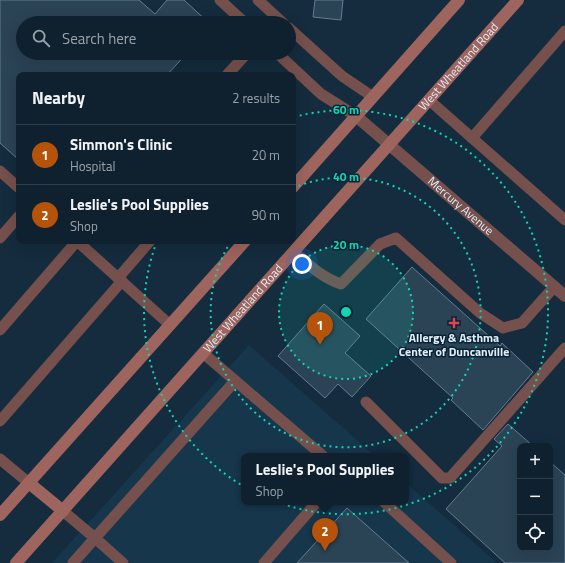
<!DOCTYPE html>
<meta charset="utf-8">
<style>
:root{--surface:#0f212e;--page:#182936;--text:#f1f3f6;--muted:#9ba3aa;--line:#2f3e4a;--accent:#b45309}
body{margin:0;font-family:"Titillium Web",sans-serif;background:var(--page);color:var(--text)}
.controls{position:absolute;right:12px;bottom:12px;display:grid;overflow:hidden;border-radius:8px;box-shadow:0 4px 16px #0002}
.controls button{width:36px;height:36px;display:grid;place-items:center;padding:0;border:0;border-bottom:1px solid var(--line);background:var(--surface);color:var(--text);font:20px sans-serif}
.you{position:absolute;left:302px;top:264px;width:14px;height:14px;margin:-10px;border:3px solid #fff;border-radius:50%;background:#1a73e8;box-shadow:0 0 0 6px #1a73e833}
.badge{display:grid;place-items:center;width:26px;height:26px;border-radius:50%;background:var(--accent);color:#fff;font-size:13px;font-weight:700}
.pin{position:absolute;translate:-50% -33px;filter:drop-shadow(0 1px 2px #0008)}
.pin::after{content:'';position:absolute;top:21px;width:14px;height:12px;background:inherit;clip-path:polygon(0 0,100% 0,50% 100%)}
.popup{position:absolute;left:241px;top:453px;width:168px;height:52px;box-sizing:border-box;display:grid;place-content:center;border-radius:8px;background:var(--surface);filter:drop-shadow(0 1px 3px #0005);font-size:13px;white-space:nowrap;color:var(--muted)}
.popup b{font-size:15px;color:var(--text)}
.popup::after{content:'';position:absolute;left:50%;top:100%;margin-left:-8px;border:8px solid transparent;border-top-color:var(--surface)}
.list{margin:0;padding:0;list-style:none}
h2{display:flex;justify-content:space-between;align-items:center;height:52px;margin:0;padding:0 16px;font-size:17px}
h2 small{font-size:13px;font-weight:400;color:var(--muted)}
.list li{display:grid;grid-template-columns:26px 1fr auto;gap:12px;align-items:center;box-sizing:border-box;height:60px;padding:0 16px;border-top:1px solid var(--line)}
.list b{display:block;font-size:15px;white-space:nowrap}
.list p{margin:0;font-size:13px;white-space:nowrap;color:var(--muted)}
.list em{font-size:13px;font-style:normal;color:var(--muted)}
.icon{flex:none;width:22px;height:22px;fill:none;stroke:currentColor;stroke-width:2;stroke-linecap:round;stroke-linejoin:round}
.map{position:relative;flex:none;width:565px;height:563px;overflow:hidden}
.search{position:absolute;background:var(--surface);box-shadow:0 4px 16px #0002;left:16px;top:16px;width:280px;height:44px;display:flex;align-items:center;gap:10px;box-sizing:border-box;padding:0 14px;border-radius:22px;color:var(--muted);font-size:15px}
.panel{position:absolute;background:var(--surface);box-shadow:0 4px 16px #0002;left:16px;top:72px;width:280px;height:172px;border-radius:8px}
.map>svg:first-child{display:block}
.built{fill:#16364c}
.building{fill:#2a4355;stroke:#637d92}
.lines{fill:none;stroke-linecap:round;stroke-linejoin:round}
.service{stroke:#75504c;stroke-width:11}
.minor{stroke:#75504c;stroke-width:12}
.secondary{stroke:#9e645e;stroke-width:12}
.ring{fill:none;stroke:#11d5b4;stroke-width:2;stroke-dasharray:2 4}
.health-dot{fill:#e0444e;stroke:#092233;stroke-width:1.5}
.labels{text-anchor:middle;stroke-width:3;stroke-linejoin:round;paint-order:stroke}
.street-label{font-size:12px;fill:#e1effb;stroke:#092233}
.poi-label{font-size:12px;font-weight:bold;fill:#e1effb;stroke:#092233}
.centre{fill:#11d5b4;stroke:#092233;stroke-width:2}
.ring-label{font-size:12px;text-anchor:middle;font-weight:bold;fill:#11d5b4;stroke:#092233;stroke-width:3;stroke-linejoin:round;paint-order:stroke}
</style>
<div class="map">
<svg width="565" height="563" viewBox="0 0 565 563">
<rect width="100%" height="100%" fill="#142c3e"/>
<polygon class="built" points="249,345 375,456 244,456 244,502 406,502 406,483 497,563 52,563"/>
<g class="building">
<polygon points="0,0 139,0 155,14 167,0 184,0 209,23 23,23 23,53 187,53 167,75 19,75 19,160 0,143"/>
<polygon points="315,0 343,0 341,20 313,17"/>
<polygon points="412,267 500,346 502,343 533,372 483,430 451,400 453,398 366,319"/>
<polygon points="324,304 360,336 345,353 371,376 352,397 338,384 325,398 278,356"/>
<polygon points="508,424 533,446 520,446 520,548 550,548 550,462 565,475 565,563 505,563 446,509 502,446 494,439"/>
<polygon points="347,508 409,563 297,563"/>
</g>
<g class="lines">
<g class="service">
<polyline points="220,0 245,23"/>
<polyline points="258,0 283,23"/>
<polyline points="289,28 342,76 373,97"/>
<polyline points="277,53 321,94 356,116"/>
<polyline points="227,75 247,53"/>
<polyline points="429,100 565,220"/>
<polyline points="472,138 565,31"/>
<polyline points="0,171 19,188"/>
<polyline points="0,238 19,216"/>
<path d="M294 252C308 264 322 278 341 284L380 244 396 238 480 313 503 328 522 323 554 287"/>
<polyline points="118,278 150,241"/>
<polyline points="0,330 77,241 170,325"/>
<polyline points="203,353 323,456"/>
<polyline points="366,402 442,478 450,478 565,348"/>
<polyline points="0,421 122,281"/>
<polyline points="0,459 29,483"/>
<polyline points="384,502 451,563"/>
<polyline points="63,511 95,538 73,563"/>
<polyline points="123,563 95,538 235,381"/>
<polyline points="264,563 317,502"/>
</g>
<path class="minor" id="s1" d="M356 116 565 296"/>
<g class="secondary">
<polyline points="293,187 459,0"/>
<polyline points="29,483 63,511"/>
<polyline points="0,515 245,241"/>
<path id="s2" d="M16 563 518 0"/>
</g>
</g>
<circle cx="346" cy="312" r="67" fill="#11d5b4" fill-opacity=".12"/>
<g class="ring">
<circle cx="346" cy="312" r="67"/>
<path d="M293 188A135 135 0 1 1 231 241"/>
<path d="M294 117A202 202 0 1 1 157 241"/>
</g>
<path class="health-dot" d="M452 317h4v4h4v4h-4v4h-4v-4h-4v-4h4z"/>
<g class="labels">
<g class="street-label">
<text dy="4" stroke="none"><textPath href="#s2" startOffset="665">West Wheatland Road</textPath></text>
<text dy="4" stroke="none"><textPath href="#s1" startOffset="138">Mercury Avenue</textPath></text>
<text dy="4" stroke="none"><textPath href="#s2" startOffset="341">West Wheatland Road</textPath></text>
</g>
<g class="poi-label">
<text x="454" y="342">Allergy &amp; Asthma<tspan x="454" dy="14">Center of Duncanville</tspan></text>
</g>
</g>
<circle cx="346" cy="312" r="6" class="centre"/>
<g class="ring-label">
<text x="346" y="114">60 m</text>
<text x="346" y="181">40 m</text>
<text x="346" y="249">20 m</text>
</g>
</svg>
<div class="controls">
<button>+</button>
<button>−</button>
<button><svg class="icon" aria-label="locate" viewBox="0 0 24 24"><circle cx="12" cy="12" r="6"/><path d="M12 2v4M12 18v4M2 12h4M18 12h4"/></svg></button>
</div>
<div class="you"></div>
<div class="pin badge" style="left:320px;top:345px">1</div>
<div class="pin badge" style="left:325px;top:551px">2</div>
<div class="popup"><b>Leslie's Pool Supplies</b>Shop</div>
<div class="search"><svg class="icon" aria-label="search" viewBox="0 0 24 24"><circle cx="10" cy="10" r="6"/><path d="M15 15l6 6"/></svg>Search here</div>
<section class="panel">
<h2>Nearby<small>2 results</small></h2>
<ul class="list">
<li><span class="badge">1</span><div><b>Simmon's Clinic</b><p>Hospital</p></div><em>20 m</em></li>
<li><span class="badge">2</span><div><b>Leslie's Pool Supplies</b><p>Shop</p></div><em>90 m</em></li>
</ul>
</section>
</div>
